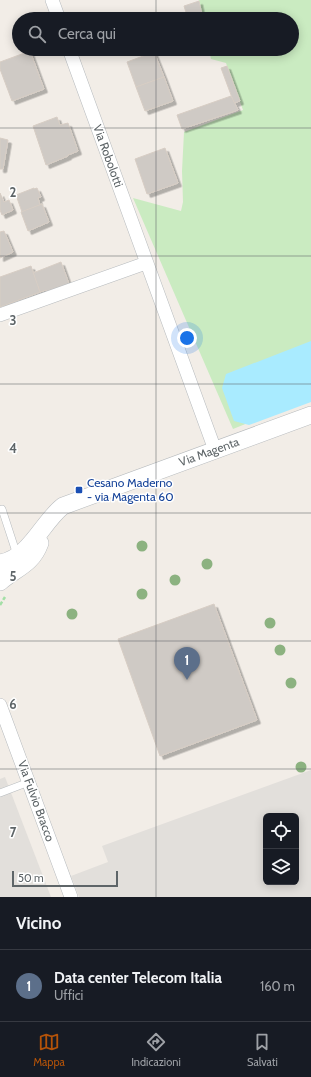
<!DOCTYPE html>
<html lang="it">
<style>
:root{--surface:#171b24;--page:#20242c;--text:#f1f3f6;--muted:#9ea1a6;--line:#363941;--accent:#b45309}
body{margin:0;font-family:Cabin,sans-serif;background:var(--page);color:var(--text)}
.controls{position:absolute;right:12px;bottom:12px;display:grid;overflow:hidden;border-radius:6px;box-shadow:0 2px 10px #0003}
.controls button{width:36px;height:36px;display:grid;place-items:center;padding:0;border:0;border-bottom:1px solid var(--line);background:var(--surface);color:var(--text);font:20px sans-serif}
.scale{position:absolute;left:12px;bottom:10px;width:106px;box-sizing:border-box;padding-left:4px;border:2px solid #5e6568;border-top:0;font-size:11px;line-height:14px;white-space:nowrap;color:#5e6568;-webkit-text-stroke:3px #fff;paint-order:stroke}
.you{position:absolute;left:187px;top:338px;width:14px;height:14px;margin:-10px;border:3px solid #fff;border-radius:50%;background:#1a73e8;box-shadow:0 0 0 6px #1a73e833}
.badge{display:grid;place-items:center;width:26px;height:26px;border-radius:50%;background:var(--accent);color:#fff;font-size:13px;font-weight:700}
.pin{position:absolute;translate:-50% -33px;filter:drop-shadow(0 1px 2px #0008)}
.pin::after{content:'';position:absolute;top:21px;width:14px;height:12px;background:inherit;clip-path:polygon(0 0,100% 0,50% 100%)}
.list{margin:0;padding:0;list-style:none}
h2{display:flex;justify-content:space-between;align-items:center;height:52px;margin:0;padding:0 16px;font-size:17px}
h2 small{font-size:13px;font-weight:400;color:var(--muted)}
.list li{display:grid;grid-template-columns:26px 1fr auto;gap:12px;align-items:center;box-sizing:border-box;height:72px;padding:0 16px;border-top:1px solid var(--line)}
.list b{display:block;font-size:15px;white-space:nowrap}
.list p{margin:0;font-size:13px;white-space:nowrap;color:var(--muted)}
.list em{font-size:13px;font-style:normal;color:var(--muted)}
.icon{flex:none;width:22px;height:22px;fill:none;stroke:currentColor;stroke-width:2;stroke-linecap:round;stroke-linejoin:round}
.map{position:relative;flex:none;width:311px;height:897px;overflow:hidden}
.search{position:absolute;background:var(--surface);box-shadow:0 2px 10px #0003;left:12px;right:12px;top:12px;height:44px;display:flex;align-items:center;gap:10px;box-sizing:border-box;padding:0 14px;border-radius:22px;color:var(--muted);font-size:15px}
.sheet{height:124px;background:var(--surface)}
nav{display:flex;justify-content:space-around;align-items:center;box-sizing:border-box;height:56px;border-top:1px solid var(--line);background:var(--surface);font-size:11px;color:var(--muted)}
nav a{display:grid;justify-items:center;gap:2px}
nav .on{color:var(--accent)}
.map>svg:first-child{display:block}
.industrial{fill:#e2dfdb;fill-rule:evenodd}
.green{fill:#caebc1}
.water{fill:#a9ebff}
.building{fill:#cfcac5;stroke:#d7cdc4;filter:url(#shadow)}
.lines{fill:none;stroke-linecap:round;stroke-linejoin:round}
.service-casing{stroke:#b7bbbe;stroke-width:8}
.minor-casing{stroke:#b7bbbe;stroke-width:14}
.tertiary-casing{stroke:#b7bbbe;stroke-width:18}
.path{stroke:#a3dfa6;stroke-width:2.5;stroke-dasharray:4 2;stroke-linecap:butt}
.service{stroke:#fff;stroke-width:7}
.minor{stroke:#fff;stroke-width:13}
.tertiary{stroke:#fff;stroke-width:17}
.tree{fill:#8cb280}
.grid{fill:none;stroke:#5e6568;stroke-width:1;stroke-opacity:0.55}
.transit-dot{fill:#1a4fb4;stroke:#fff;stroke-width:1.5}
.labels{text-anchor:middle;stroke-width:3;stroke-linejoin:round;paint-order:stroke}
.street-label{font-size:12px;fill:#5e6568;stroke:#fff}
.transit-label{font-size:12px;fill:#164399;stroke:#fff;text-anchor:start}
.grid-label{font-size:13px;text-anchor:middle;font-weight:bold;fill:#5e6568;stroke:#fff;stroke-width:3;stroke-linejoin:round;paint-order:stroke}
</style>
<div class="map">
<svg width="311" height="897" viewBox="0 0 311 897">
<defs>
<filter id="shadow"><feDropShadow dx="3.5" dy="3.5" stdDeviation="0" flood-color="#0004"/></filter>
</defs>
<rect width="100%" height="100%" fill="#f2ede7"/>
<g class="industrial">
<path d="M311 770V897H79L71 876 108 862 102 846ZM266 816H296V882H266Z"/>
<polygon points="5,777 51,897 0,897 0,779"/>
</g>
<polygon class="green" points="199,0 311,0 311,398 233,429 133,198 181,211 183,202 182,171 184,132 243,110 226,63 211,59 209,49 292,49 292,19 203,19"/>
<polygon class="water" points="311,341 311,402 249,425 234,421 222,388 226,374"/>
<g class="building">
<polygon points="199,1 202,15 188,19 184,6"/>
<polygon points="30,51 44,89 12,101 0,69 0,62"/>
<polygon points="154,52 164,77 136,87 127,62"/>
<polygon points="227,66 240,101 234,103 221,68"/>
<polygon points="164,77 173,101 145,111 136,87"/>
<polygon points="231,96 238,110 182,129 177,115"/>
<polygon points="57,117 60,125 68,123 78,151 68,155 68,156 46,165 33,126"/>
<polygon points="0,138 8,140 3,169 0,169"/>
<polygon points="165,148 178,183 147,194 135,159"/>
<polygon points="34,188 34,189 37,188 41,197 38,198 40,205 22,212 16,195"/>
<polygon points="0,193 4,202 9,200 13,210 2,215 0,210"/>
<polygon points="42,204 49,222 28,231 21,212"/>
<polygon points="4,231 13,252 0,258 0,232"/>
<polygon points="61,262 69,284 47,292 46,290 40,292 33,273"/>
<polygon points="31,266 40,292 0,307 0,277"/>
<polygon points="214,604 257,720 160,756 118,639"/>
</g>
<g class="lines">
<defs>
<g id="service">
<polyline points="2,509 17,555"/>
<polyline points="0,793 29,782"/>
</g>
<g id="minor">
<polyline points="52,0 59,19"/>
<polyline points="69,49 215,450"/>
<polyline points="0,315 146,263"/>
<polyline points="0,705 71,897"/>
</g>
<g id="tertiary">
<path d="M0 563C30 558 42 522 63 506L311 415"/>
<path d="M0 582C16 568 32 565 40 543"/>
</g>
</defs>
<use href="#service" class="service-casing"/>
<use href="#minor" class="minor-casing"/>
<use href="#tertiary" class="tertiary-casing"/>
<polyline class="path" points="0,605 5,597"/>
<use href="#service" class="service"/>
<use href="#minor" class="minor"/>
<use href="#tertiary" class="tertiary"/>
</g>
<g class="tree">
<circle cx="142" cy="546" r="5.5"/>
<circle cx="207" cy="564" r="5.5"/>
<circle cx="175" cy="580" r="5.5"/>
<circle cx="142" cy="594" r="5.5"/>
<circle cx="72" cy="614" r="5.5"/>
<circle cx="270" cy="623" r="5.5"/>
<circle cx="280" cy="650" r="5.5"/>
<circle cx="291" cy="683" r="5.5"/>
<circle cx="301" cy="767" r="5.5"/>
</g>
<path class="grid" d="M156 0V19M156 49V897M0 128H311M0 256H311M0 384H311M0 513H311M0 641H311M0 769H311"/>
<rect class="transit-dot" x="75" y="486" width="8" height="8" rx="2"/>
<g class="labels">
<g class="street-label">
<text transform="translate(108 156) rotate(70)" y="4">Via Robolotti</text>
<text transform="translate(209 452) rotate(-20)" y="4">Via Magenta</text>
<text transform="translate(36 801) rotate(70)" y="4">Via Fulvio Bracco</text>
</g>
<g class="transit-label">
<text x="87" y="487">Cesano Maderno<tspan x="87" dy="14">- via Magenta 60</tspan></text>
</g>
</g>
<g class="grid-label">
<text x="13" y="197">2</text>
<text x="13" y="325">3</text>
<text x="13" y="453">4</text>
<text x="13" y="581">5</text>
<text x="13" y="709">6</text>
<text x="13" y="837">7</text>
</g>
</svg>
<div class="controls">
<button><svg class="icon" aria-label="locate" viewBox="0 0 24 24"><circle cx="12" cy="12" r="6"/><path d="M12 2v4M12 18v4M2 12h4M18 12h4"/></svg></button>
<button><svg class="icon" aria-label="layers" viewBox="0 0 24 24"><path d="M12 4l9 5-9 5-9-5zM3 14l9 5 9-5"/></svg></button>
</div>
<div class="scale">50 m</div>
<div class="you"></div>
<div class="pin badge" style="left:187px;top:680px;background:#5c6f8a">1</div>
<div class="search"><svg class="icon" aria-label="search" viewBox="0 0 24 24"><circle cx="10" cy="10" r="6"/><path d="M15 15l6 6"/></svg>Cerca qui</div>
</div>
<section class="sheet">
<h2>Vicino<small></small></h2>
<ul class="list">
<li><span class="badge" style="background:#5c6f8a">1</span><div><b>Data center Telecom Italia</b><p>Uffici</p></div><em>160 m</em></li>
</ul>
</section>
<nav>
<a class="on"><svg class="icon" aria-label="map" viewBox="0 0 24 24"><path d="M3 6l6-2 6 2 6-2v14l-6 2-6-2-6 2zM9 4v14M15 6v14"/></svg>Mappa</a>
<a><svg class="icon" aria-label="directions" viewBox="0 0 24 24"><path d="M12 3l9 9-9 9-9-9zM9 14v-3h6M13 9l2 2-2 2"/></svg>Indicazioni</a>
<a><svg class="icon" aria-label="saved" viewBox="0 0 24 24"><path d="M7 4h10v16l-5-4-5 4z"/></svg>Salvati</a>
</nav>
